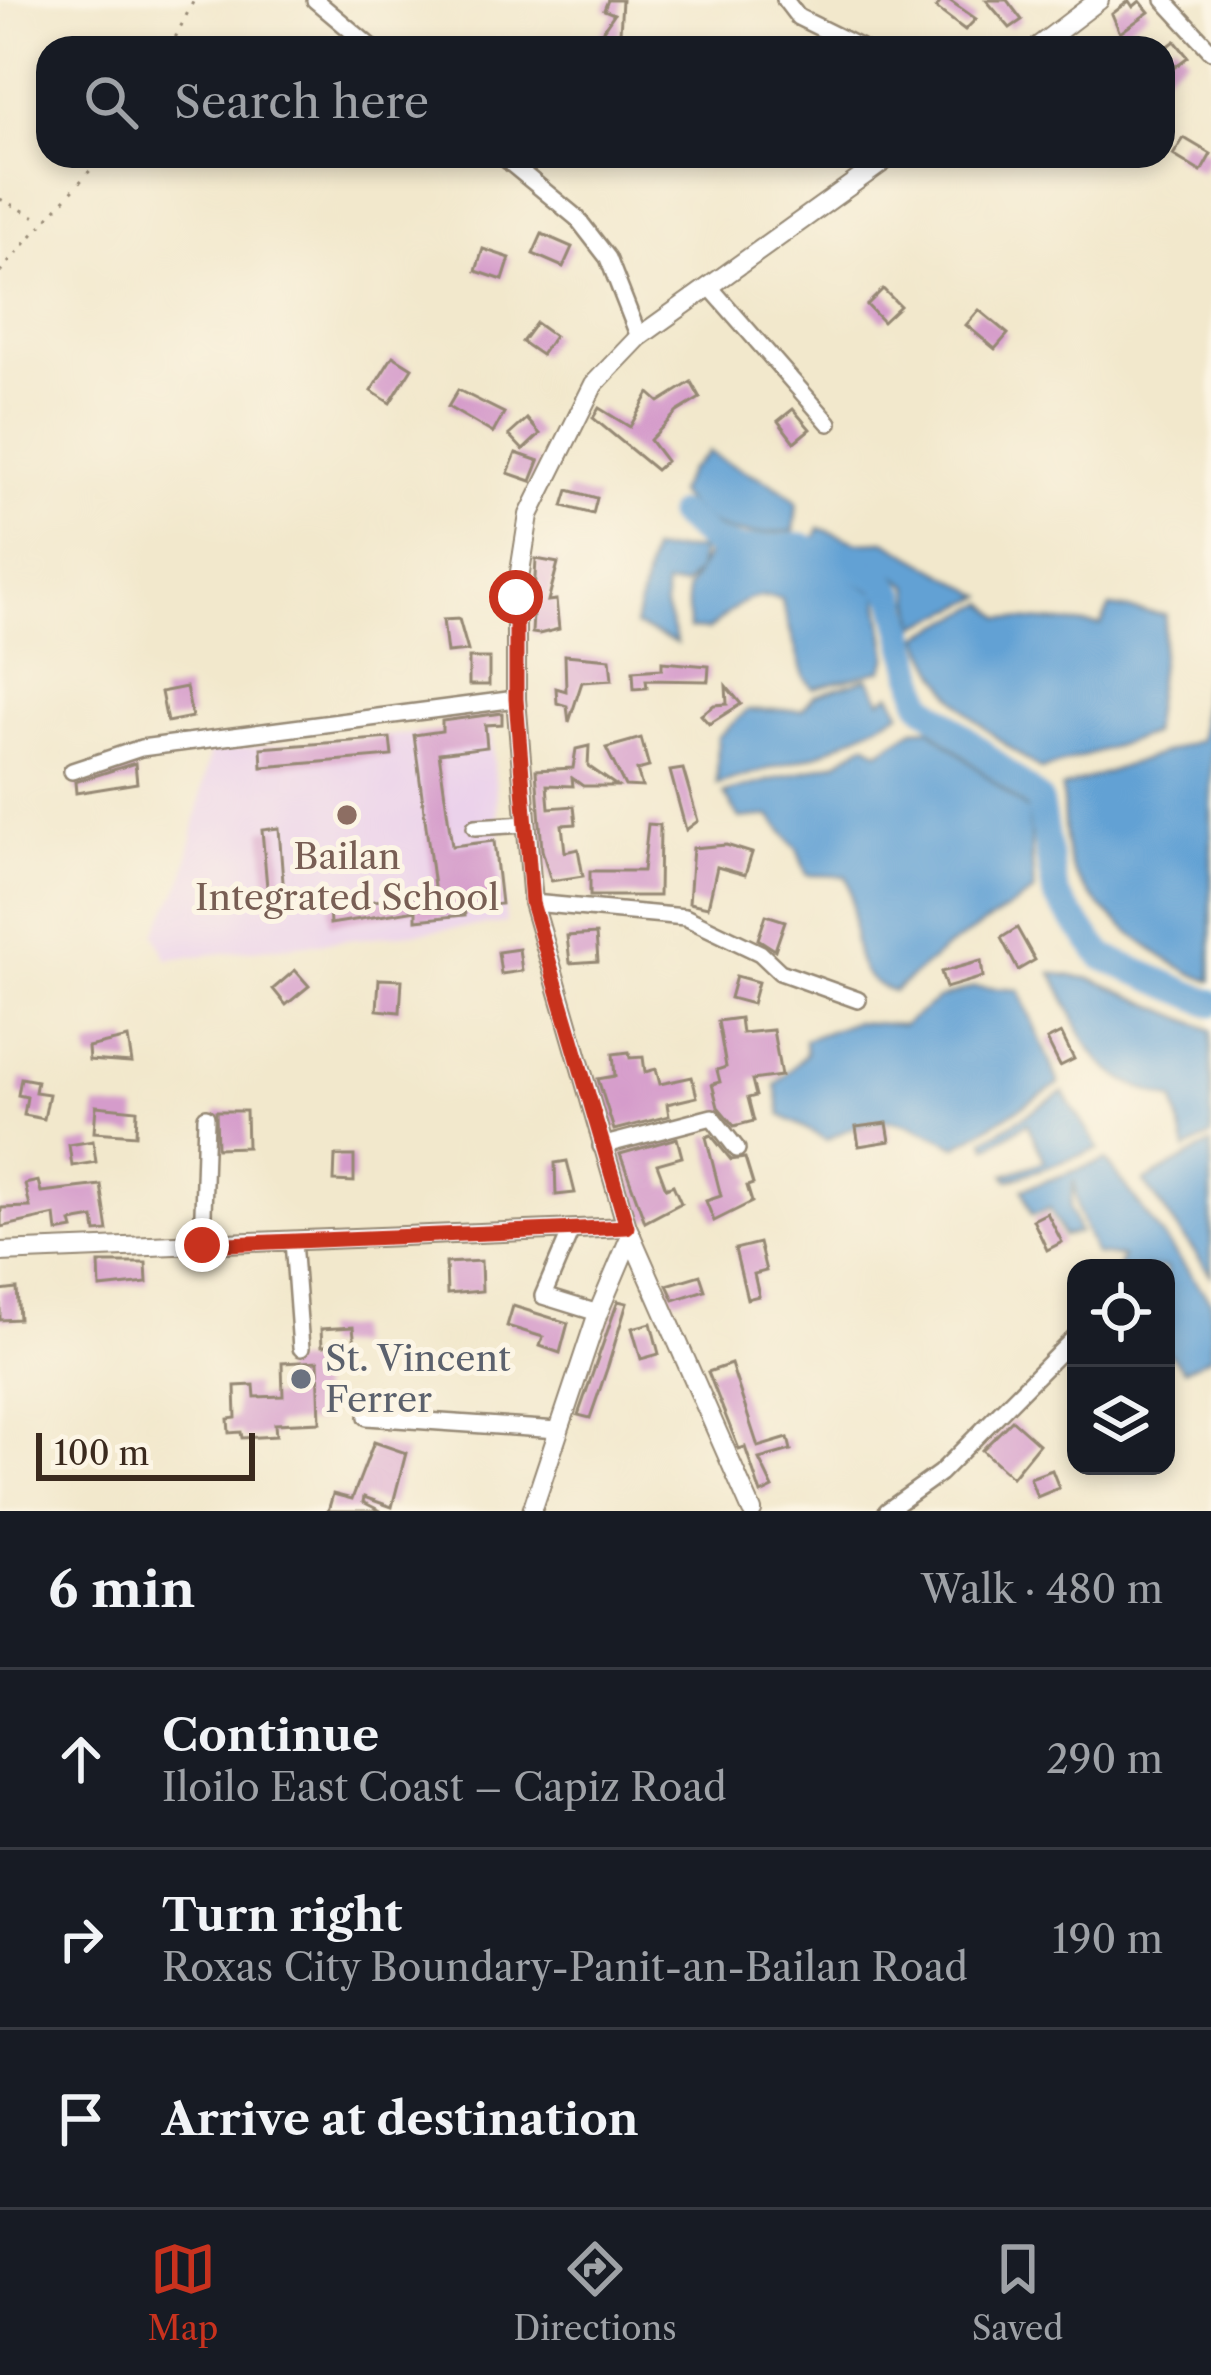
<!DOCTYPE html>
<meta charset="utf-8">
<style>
:root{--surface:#171b24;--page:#242831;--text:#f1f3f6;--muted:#9ea1a6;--line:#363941;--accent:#c8321e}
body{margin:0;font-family:"Libre Caslon Text",serif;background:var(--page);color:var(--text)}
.controls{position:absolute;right:36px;bottom:36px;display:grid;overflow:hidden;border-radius:24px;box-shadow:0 6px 18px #0003}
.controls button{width:108px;height:108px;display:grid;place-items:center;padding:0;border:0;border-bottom:3px solid var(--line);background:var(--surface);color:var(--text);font:60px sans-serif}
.scale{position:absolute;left:36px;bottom:30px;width:219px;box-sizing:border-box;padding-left:12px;border:6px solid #3b2a1e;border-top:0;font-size:33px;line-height:42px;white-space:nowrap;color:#3b2a1e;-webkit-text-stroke:9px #fcf5e5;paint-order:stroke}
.stop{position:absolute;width:36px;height:36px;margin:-27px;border:9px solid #c8321e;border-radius:50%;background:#fff}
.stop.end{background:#c8321e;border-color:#fff;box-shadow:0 3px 12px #0008}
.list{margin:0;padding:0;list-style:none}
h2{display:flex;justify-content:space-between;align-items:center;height:156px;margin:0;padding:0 48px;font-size:51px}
h2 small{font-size:39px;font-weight:400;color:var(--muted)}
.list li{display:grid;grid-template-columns:78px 1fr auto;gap:36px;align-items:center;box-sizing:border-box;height:180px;padding:0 48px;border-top:3px solid var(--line)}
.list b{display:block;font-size:45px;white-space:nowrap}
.list p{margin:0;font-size:39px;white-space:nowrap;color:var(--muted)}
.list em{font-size:39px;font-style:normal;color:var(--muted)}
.icon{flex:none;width:66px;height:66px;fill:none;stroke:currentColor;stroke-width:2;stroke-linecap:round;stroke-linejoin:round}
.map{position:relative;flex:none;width:1211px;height:1511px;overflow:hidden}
.search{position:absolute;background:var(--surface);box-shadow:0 6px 18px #0003;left:36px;right:36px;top:36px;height:132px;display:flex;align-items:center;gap:30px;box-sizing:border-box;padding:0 42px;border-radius:36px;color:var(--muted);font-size:45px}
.sheet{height:696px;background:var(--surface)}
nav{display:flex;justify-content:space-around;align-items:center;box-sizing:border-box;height:168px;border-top:3px solid var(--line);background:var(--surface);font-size:33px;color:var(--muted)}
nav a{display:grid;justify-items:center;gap:6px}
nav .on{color:var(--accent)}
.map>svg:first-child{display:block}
.built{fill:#ebd1eb}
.water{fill:#62a1d4;stroke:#4e6679;stroke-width:3}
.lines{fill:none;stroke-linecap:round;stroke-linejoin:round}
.river{stroke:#62a1d4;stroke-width:27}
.building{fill:#d59ccb}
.minor-casing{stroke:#968975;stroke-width:20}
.major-casing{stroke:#968975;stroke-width:22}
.path{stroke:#968975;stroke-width:3;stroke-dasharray:3 9;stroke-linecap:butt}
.minor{stroke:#fff;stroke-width:15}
.major{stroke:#fff;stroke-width:18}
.route{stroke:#c8321e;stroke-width:15}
.education-dot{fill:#8d6e63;stroke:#fcf5e5;stroke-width:4.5}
.worship-dot{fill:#6b7280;stroke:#fcf5e5;stroke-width:4.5}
.labels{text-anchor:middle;stroke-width:10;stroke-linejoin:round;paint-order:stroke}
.education-label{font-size:36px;fill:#785e54;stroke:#fcf5e5}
.worship-label{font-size:36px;fill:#5b616d;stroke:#fcf5e5;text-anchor:start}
</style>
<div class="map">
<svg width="1211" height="1511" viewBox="0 0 1211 1511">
<rect width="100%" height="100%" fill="#fcf5e5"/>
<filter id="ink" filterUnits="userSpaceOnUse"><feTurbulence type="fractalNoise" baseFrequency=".00833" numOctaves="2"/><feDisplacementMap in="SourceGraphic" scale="24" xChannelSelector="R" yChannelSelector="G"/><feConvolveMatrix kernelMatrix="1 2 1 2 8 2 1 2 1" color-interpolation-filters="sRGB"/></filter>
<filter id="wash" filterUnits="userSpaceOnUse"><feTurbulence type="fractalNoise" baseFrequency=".004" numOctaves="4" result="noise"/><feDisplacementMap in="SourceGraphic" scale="48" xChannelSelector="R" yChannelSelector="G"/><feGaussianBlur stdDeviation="2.7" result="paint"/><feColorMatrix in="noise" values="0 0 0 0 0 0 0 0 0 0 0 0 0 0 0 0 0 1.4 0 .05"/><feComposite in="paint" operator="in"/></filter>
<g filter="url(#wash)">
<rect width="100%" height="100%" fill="#f2e8cc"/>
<polygon class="built" points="491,727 506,923 167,959 155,933 184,878 210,751"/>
<g class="water">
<path d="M709 452C740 474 768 474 797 502L794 531C735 536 718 539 677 493L688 471Z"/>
<polygon points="819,528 858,542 885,541 984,596 917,626 910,586 878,565 815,539"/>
<polygon points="702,549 698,571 684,586 665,586 665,608 677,643 635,626 651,551"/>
<path d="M708 553 747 561 803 555 878 593 888 656 882 670 813 688 804 677 781 599C749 590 732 609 709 630L689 629 687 590Z"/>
<path d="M986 603 1002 618 1101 625 1110 607 1166 615 1151 734 1041 770C981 727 948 706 920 636Z"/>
<path d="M1211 659V981C1171 969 1083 904 1070 863 1063 841 1064 811 1062 788L1200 740 1202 691Z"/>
<polygon points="868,678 881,700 891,694 901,712 819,754 717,784 718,737 748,710 802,710 815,695"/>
<path d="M929 728 1029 811 1034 892 945 949 894 991C837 977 863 913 846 876L807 875 797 849 770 816 740 819 724 793 837 762 866 743 879 752 914 729Z"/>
<path d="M1052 973 1092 979 1211 1030V1136L1186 1150 1174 1100C1085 1073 1092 1048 1052 973Z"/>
<path d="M974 987 1019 990 1059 1084 957 1146C901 1120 884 1107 827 1140L781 1115 776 1085 806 1054 805 1040 854 1022 903 1025 938 999Z"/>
<polygon points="1063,1092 1099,1149 1009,1180 1005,1175 1045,1161 1027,1123 988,1147 985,1140"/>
<polygon points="1211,1144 1211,1275 1144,1182"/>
<polygon points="1106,1160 1211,1302 1211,1356 1184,1370 1166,1350 1166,1268 1118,1268 1122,1257 1095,1254 1078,1210 1074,1180 1070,1207 1079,1233 1063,1236 1050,1208 1032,1215 1023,1189"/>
</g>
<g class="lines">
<polyline class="river" points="680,515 713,542 740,550 802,546 881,579 895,596 921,702 1039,800 1056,896 1103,957 1211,1003"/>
</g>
<g id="blocks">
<g class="building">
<polygon points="608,0 622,0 620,33 610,44 599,36 614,14 604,10"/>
<polygon points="942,0 949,0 976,19 965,30 936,8"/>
<polygon points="986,0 1007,0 1022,20 1010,28"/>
<polygon points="1129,1 1133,7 1140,1 1149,12 1120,33 1112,14"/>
<polygon points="1175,41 1188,57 1163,76 1163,50"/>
<polygon points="1184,138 1211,154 1201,172 1173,155"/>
<polygon points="542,234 572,247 563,267 533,254"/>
<polygon points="483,249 510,258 503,280 476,271"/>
<polygon points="883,289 900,306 883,322 867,305"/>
<polygon points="979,310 1008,334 995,349 966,325"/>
<polygon points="536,323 554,336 541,355 522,342"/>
<polygon points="393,356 412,368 390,403 371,391"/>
<polygon points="691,382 700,398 677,412 650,440 666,461 656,470 593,418 599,408 630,427 649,393 659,402"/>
<polygon points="458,390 504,413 493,433 448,407"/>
<polygon points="793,409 810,429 794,442 778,421"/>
<polygon points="527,419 540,434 523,450 509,435"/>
<polygon points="516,453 539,461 531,481 508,473"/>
<polygon points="568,490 597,498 593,514 563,506"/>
<polygon points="536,559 558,563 548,601 556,600 559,629 539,634 532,633"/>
<polygon points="459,619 468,651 447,653 443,620"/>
<polygon points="565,655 610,659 612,680 582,682 569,722 567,706 557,703 556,688 566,691"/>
<rect x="469" y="658" width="20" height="27"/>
<polygon points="662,662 709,666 708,681 646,680 647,688 634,689 633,671 662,669"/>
<polygon points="726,686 741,704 709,724 701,715 714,705 727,704"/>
<polygon points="186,687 192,717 167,722 161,692"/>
<polygon points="502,713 502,724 485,725 487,747 439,753 452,846 494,841 501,904 464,908 465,915 416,920 416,910 330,924 329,906 435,894 414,735 442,731 442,721"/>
<polygon points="390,738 392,756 262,767 261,748"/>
<polygon points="641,738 649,767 637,770 642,787 625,786 606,748"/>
<polygon points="589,746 588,766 617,786 583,786 572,778 573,786 547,785 549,808 574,806 576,824 562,825 565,852 578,849 583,876 551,881 542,850 536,770 573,768 576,749"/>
<polygon points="135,763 137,783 76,793 75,782"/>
<polygon points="683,769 698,821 686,830 670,771"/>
<polygon points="648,824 660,825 659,896 590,896 590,871 643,871"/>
<polygon points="279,828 285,909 269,910 262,830"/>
<polygon points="726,845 752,853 745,875 717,867 708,907 689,903 693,848"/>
<polygon points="766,915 785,921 775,950 758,939"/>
<polygon points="1017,928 1035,960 1018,970 1001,938"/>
<polygon points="596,934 598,961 570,963 567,936"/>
<polygon points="519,949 522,971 501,974 498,952"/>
<polygon points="981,961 983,977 946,988 941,972"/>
<polygon points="295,970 309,986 286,1005 273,989"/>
<polygon points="736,976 758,982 752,1004 730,998"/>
<polygon points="379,979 402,980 400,1012 377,1010"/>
<polygon points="740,1018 742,1033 773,1030 781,1076 752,1080 756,1096 748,1098 754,1121 734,1126 718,1107 712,1084 720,1082 717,1070 726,1067 718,1021"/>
<polygon points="1061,1033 1074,1059 1060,1066 1047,1040"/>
<polygon points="128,1038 132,1063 89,1060 88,1047"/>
<polygon points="629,1052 630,1058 643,1057 645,1072 656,1069 660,1084 692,1077 697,1097 667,1104 669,1116 614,1130 598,1079 615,1076 613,1054"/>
<polygon points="21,1078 37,1081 35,1092 49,1094 44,1119 24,1115 27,1097 18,1095"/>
<polygon points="96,1106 137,1110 136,1135 94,1132"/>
<polygon points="216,1111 246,1111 247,1147 217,1148"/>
<polygon points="887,1123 890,1141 859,1146 856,1127"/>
<polygon points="711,1135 731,1160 745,1158 753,1184 747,1186 752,1202 714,1221 706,1201 721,1196 706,1137"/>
<polygon points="677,1138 682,1157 657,1164 666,1188 673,1185 681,1203 645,1222 620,1154"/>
<polygon points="93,1141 96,1162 72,1166 69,1145"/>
<polygon points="335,1156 354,1156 354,1182 334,1181"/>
<polygon points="567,1161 575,1193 556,1195 555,1163"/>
<polygon points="38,1181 41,1192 101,1185 108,1231 96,1232 94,1218 71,1222 73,1229 57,1232 55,1215 1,1227 1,1208 30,1207 25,1184"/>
<polygon points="1047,1213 1062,1242 1047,1250 1033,1220"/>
<polygon points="759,1243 766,1271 754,1274 759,1296 747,1299 735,1249"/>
<polygon points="481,1261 482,1291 447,1294 446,1263"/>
<polygon points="99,1263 146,1263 147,1283 100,1288"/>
<polygon points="700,1275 705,1290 674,1300 667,1285"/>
<polygon points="17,1289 19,1319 0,1320 0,1291"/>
<polygon points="618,1301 627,1303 608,1366 590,1418 578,1415"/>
<polygon points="513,1306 568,1323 560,1353 540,1346 543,1337 507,1326"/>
<polygon points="651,1323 659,1354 641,1359 632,1328"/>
<polygon points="353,1327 355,1345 322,1346 321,1329"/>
<polygon points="318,1361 320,1422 275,1424 276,1436 242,1438 241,1432 229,1433 228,1419 236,1418 235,1386 254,1385 255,1397 283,1396 282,1363"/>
<polygon points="731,1364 758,1447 788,1438 791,1450 759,1459 773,1488 761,1494 745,1447 739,1449 708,1372"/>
<polygon points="1012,1420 1039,1444 1012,1477 982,1450"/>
<polygon points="374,1442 406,1453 392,1507 364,1497 363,1502 381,1511 328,1511 333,1494 352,1499"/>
<polygon points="1052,1470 1059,1488 1037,1497 1030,1478"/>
</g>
</g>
</g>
<g filter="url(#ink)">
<use href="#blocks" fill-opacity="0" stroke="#968975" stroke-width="3"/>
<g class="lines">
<defs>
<g id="minor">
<polyline points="315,0 372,48"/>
<polyline points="785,0 798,17 861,48"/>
<polyline points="1164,0 1211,51"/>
<polyline points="502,156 577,218 608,258 639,337"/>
<polyline points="709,286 829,423"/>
<polyline points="72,771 141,748 516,699"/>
<polyline points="475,827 526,824"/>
<polyline points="533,903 685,917 760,953 780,972 858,1000"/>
<polyline points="601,1146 712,1117 737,1149"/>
<polyline points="571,1230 543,1296 598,1313"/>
<polyline points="293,1241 301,1348"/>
<polyline points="202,1245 206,1117"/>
<polyline points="367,1417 558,1430"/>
<polyline points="887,1511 940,1473 1076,1336"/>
</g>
<g id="major">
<polyline points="1036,48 1099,0"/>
<polyline points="0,1252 627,1227"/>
<polyline points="532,1511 598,1313 631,1235"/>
<polyline points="752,1511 627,1227 533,903 516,699 516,597 529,515 594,384 639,337 891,156"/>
</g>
</defs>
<use href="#minor" class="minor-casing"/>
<use href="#major" class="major-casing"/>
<g class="path">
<polyline points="170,48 194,0"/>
<polyline points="0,199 42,220"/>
<polyline points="0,272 103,156"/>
</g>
<use href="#minor" class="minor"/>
<use href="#major" class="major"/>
</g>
</g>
<g class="lines" filter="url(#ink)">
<polyline class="route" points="202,1245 627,1227 532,903 516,699 516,597"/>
</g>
<circle class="education-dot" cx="347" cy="815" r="12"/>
<circle class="worship-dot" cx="301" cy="1379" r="12"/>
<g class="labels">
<g class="education-label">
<text x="347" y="869">Bailan<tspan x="347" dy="41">Integrated School</tspan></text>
</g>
<g class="worship-label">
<text x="325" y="1371">St. Vincent<tspan x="325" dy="41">Ferrer</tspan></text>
</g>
</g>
</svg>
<div class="controls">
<button><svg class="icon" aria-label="locate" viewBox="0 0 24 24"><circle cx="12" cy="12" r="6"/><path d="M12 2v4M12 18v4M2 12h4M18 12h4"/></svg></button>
<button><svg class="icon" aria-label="layers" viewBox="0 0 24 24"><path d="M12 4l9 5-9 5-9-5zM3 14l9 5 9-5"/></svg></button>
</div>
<div class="scale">100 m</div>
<div class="stop" style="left:516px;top:597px"></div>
<div class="stop end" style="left:202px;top:1245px"></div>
<div class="search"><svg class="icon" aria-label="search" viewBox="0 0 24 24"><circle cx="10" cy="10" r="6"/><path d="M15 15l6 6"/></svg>Search here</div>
</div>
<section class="sheet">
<h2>6 min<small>Walk · 480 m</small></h2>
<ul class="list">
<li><svg class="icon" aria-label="ahead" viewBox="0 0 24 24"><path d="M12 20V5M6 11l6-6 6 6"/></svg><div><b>Continue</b><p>Iloilo East Coast – Capiz Road</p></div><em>290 m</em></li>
<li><svg class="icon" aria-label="right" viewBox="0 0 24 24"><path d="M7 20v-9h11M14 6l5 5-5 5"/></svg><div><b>Turn right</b><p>Roxas City Boundary-Panit-an-Bailan Road</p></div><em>190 m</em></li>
<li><svg class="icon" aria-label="arrive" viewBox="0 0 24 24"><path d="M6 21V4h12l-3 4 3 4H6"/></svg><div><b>Arrive at destination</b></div></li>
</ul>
</section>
<nav>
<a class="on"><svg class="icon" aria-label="map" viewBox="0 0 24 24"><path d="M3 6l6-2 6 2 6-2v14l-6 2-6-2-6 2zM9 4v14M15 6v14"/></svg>Map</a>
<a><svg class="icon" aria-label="directions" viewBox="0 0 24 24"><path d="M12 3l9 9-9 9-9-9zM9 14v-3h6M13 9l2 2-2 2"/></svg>Directions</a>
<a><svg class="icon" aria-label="saved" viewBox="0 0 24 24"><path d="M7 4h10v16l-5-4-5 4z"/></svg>Saved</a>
</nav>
